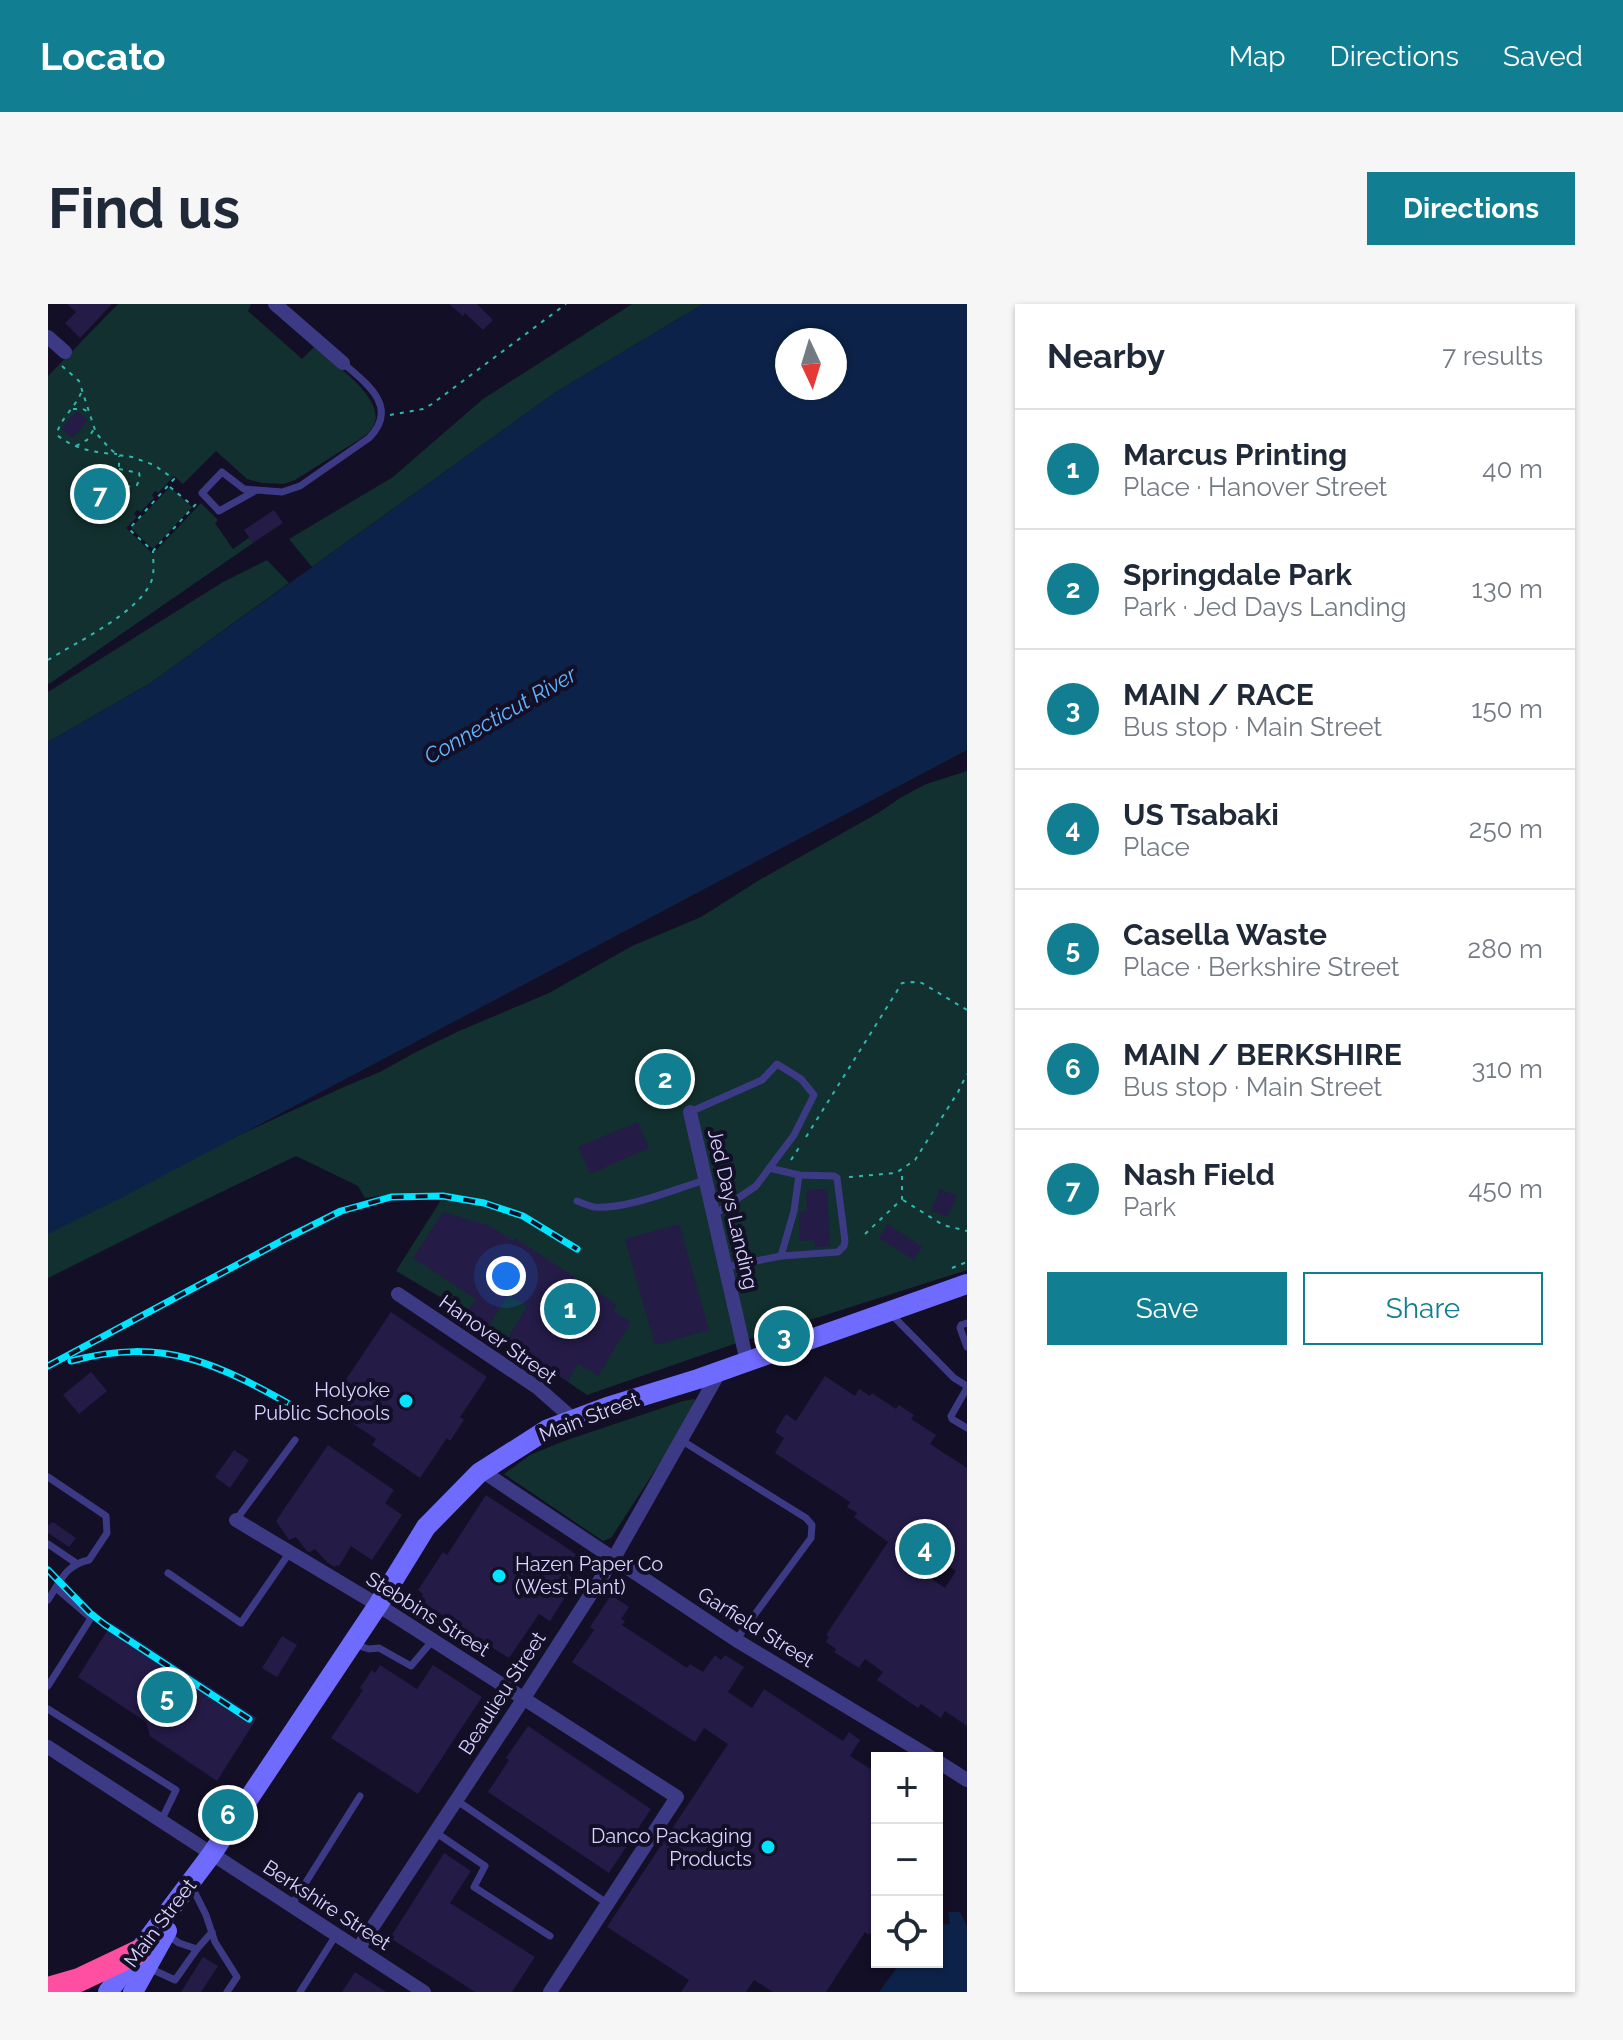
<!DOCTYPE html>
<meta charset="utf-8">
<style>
:root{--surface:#fff;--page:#f6f6f7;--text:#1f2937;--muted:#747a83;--line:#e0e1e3;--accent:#117e91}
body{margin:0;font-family:Raleway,sans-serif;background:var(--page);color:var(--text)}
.controls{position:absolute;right:24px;bottom:24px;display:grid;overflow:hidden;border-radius:0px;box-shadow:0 2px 6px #0004}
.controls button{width:72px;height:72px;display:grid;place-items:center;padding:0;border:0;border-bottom:2px solid var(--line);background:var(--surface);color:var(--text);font:40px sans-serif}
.compass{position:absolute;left:727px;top:24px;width:72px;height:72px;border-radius:50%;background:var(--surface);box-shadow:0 2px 6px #0004;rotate:176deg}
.you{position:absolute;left:458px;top:972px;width:28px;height:28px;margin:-20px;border:6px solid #fff;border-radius:50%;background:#1a73e8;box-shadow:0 0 0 12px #1a73e833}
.badge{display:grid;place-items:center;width:52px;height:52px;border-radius:50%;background:var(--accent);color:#fff;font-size:26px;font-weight:700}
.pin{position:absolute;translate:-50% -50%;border:4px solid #fff;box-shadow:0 2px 8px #0006}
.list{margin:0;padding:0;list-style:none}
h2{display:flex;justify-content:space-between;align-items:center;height:104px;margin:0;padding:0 32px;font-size:34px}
h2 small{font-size:26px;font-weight:400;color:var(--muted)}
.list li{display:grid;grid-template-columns:52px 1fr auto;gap:24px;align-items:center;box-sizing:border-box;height:120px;padding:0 32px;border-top:2px solid var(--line)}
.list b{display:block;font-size:30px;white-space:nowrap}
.list p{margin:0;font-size:26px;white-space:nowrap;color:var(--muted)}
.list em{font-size:26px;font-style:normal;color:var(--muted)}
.actions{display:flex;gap:16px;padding:24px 32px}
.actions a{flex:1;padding:18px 0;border:2px solid var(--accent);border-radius:0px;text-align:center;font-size:28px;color:var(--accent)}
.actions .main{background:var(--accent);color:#fff}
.icon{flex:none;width:44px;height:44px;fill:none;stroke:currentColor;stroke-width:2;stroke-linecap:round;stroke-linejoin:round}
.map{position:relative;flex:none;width:919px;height:1688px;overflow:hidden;border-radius:0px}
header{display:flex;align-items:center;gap:48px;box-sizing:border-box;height:112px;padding:0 40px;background:var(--accent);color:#fff}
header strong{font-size:38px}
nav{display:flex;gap:44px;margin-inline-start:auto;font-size:28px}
.intro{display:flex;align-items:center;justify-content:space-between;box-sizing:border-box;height:192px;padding:0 48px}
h1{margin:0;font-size:56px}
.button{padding:20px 36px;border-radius:0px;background:var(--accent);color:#fff;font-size:28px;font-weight:700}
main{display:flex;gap:48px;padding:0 48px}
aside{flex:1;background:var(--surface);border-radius:0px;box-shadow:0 2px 6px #0004}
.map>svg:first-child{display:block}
.green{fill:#12302f}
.water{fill:#0c2248;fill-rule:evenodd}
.building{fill:#241b47;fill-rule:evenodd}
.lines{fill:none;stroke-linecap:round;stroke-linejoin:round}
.path{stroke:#2fb8b0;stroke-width:2;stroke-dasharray:4 6;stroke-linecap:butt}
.service{stroke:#3d3a85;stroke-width:7}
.minor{stroke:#3d3a85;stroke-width:14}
.secondary{stroke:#6f6bff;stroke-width:20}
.motorway{stroke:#ff4fa3;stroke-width:24}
.rail-casing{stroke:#00e5ff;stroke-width:7}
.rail{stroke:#130f26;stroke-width:4;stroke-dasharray:12;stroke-linecap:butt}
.poi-dot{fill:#00e5ff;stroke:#130f26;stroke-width:3}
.labels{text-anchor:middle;stroke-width:8;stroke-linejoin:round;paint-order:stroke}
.street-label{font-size:20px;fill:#d9d4ff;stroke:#130f26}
.poi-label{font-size:20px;fill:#d9d4ff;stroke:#130f26;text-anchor:end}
.water-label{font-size:22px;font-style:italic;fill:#62b6ff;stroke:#130f26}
</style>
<header>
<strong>Locato</strong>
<nav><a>Map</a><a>Directions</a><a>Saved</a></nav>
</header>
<div class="intro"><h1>Find us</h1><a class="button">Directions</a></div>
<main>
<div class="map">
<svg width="919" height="1688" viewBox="0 0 919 1688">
<rect width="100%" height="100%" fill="#130f26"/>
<g class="green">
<path d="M70 0H203L200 7 254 55 266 43C284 59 347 99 322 127 320 130 316 132 312 135L247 176 236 180 214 179 199 175 168 147 135 180 126 172 110 189 107 187 104 191 106 194 93 208 89 206 86 210 89 213 78 224 105 250 153 199 170 216 167 219 185 245 202 233 205 239 1 380 0 379V72Z"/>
<polygon points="584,0 655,0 508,88 264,263 241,235 345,173 435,95"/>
<polygon points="122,183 144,203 105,245 83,224"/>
<polygon points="219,256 241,279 104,378 0,438 0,388 175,278"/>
<path d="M919 467V966L683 1041 539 1091 419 1009 348 967 393 896C367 890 343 890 317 894L310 882 248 852 122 913 0 974V927L198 828 298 782 332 768 366 749 411 727 501 689 584 642 653 613 713 575 830 509 852 494 878 480Z"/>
<polygon points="646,1095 649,1102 563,1234 555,1237 456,1170 482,1151 516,1137 635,1097"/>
</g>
<g class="water">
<path d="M655 0H919V446L73 894 0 930V438L104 378 508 88ZM787 36V84H739V36Z"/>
<polygon points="900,1608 912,1608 919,1622 919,1688 831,1688 853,1658 889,1658 889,1621 902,1620"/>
</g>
<g class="building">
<polygon points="19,0 64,0 32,34 17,19 28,8"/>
<polygon points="401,0 429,0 445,16 435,26 417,9 415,12"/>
<polygon points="29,107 40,116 25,134 13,125"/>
<polygon points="226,206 235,219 205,239 196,226"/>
<polygon points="590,818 601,844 542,870 530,843"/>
<polygon points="779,885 782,942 767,943 766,936 752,937 751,914 753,907 759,907 758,886"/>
<polygon points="892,885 909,892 899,913 883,906"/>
<polygon points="395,908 442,922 465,937 467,934 569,1001 565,1007 583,1018 550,1072 530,1060 520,1077 457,1039 479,1002 460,991 439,1025 417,1011 428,995 365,954"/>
<polygon points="631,920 661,1026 607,1041 577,935"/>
<polygon points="840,920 874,943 866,956 831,934"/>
<polygon points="343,1008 439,1073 412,1113 416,1116 402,1137 399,1134 372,1174 324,1141 328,1135 286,1107 299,1087 293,1083"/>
<polygon points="43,1068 59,1087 31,1110 15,1091"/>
<path d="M777 1072 807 1092 811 1085 822 1092 824 1089 848 1105 851 1101 866 1111 863 1115 888 1131 882 1140 919 1164V1422L897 1407 893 1414 873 1400 870 1404 829 1376 835 1368 817 1355 811 1364 786 1348 788 1345 778 1338 781 1333 778 1331 840 1238 806 1213 809 1209 799 1203 802 1198 727 1149 736 1134 727 1128 738 1110 748 1117ZM886 1252 908 1267 897 1284 875 1269Z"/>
<polygon points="280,1141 346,1186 337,1199 354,1211 324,1256 303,1242 291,1262 289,1261 287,1263 280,1259 267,1245 262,1248 259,1247 248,1233 241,1236 228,1217"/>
<polygon points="186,1146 201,1156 182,1184 167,1173"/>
<polygon points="438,1191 528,1250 516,1268 528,1276 502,1317 491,1310 461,1354 440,1341 435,1349 389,1319 394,1311 372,1296 375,1290 370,1286 395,1248 399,1251"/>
<polygon points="5,1218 28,1234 21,1243 0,1229 0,1221"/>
<polygon points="563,1291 581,1303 573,1315 577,1317 574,1321 639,1364 642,1360 655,1368 667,1351 673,1356 677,1351 696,1363 680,1388 704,1404 716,1385 795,1437 801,1428 812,1436 802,1452 829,1469 829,1619 821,1631 817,1628 778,1688 725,1688 706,1676 698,1688 633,1688 641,1676 559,1623 680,1440 656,1424 647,1438 524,1358 546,1326 542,1323"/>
<polygon points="64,1319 209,1414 169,1477 102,1432 98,1418 30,1373"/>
<polygon points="234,1332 249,1341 229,1373 214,1364"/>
<polygon points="332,1361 369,1385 385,1361 434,1393 370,1490 283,1434 315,1386 312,1384 324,1366 327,1369"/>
<polygon points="480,1422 603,1505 561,1569 440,1488 461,1456 458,1454"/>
<polygon points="396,1549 423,1567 402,1599 487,1653 464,1688 427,1688 342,1634"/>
<polygon points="155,1653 170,1662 153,1688 133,1688"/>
<polygon points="307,1668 338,1688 294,1688"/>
</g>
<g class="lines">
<g class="path">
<polyline points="14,62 31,77 48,129 62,145 70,151 84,153 106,161 126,175 81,225 105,247 148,200"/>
<path d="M33 89C27 104 10 117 9 131 26 145 47 149 69 150"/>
<polyline points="25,105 35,105 42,109"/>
<polyline points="342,111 375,105 384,100 518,0"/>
<polyline points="28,142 39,136 46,125"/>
<polyline points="71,165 91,169 92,174 89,181 78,183 74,189 69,190 62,186 60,176 49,172 47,167 51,163 71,165 71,152"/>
<polyline points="122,183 145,202"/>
<path d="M0 356C29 338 90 309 103 278 107 269 105 257 105 247"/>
<polyline points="758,833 854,679 865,678 874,679 919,706"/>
<polyline points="743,856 752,842"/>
<polyline points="801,873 848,869 867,856 910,788 919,770"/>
<polyline points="855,896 895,921 919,927"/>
<polyline points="817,930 854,895 854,866"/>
<polyline points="904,964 919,958"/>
</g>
<g class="service">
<path d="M207 187 171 207 154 189 174 168 196 185 234 188 252 182 321 134C352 103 318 79 295 59"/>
<polyline points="642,808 714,776 729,760 753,775 766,791 746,831 708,882 667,910"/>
<path d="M529 897C534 899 541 902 546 903 581 905 624 886 657 876"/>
<polyline points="733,952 746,907 751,871"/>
<polyline points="678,963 733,952 790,948 796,942 797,937 789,874 786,872 751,871 721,864"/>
<polyline points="842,1009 906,1074 919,1082"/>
<polyline points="919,1019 913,1021 912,1024 919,1043"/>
<polyline points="919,1084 903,1112 904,1115 919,1124"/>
<polyline points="633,1136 758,1214 764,1221 763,1234 688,1336"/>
<path d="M0 1173 58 1212 59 1229 41 1256C17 1261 12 1278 0 1296"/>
<polyline points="188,1216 247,1136"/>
<polyline points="0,1240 28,1259"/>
<polyline points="120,1269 193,1319 242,1248"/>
<polyline points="308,1341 321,1345 331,1344 363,1362 385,1336"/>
<polyline points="0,1382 43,1314 8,1284"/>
<polyline points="0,1405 128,1486 113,1517"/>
<polyline points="408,1496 560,1600"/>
<polyline points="387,1528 437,1562 426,1583 502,1632"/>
<polyline points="144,1583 158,1611 167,1638 189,1673 179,1688"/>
<polyline points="243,1602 312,1492"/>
<polyline points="118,1630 131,1639 149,1645 164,1628"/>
<polyline points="101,1664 127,1676 149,1645"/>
<polyline points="252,1688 288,1631"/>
</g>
<g class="minor">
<polyline points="227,0 295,59"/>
<polyline points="0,33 17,48"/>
<polyline points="642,808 699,1058"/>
<polyline points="350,990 490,1084 525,1115"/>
<polyline points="434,1167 688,1336 884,1454"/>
<polyline points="188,1216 330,1301 629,1493 502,1688"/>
<polyline points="0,1443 376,1688"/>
<polyline points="889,1457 919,1476"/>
<polyline points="310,1645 476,1394 566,1254 672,1067"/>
</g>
<g class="secondary">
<polyline points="60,1688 163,1551 330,1301 378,1223 431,1169 500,1125 559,1103 650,1075 919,980"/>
<polyline points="85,1688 119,1627"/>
</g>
<polyline class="motorway" points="0,1685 31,1676 90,1648"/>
<defs>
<g id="rail">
<path d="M23 1057C117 1032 170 1060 250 1105"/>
<polyline points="0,1062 239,934 293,907 343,893 395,892 436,899 475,912 529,945"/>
<polyline points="0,1266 42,1309 56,1320 201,1415"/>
</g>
</defs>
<use href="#rail" class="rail-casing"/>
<use href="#rail" class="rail"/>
</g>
<g class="poi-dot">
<circle cx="358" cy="1097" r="8"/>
<circle cx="451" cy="1272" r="8"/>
<circle cx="720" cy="1543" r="8"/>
</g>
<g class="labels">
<g class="street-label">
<text transform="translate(685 905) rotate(77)" y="7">Jed Days Landing</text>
<text transform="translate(450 1035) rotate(35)" y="7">Hanover Street</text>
<text transform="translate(541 1113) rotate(-21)" y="7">Main Street</text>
<text transform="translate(380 1310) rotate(32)" y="7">Stebbins Street</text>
<text transform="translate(708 1323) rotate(32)" y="7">Garfield Street</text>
<text transform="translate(454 1389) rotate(-57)" y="7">Beaulieu Street</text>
<text transform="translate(279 1601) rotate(33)" y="7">Berkshire Street</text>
<text transform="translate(112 1619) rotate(-53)" y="7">Main Street</text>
</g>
<g class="poi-label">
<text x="342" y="1093">Holyoke<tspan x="342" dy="23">Public Schools</tspan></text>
<text x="467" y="1267" text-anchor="start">Hazen Paper Co<tspan x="467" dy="23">(West Plant)</tspan></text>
<text x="704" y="1539">Danco Packaging<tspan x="704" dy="23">Products</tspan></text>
</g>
<g class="water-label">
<text transform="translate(452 411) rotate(-30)" y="8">Connecticut River</text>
</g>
</g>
</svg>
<div class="controls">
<button>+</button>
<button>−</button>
<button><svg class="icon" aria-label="locate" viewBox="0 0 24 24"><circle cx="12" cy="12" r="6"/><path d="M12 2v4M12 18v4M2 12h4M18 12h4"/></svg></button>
</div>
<svg class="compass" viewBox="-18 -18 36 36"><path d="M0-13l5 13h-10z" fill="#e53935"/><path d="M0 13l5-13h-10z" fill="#747a83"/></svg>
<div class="you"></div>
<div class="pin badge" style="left:522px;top:1005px">1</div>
<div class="pin badge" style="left:617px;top:775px">2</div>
<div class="pin badge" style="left:736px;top:1032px">3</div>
<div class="pin badge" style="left:877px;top:1245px">4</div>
<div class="pin badge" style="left:119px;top:1393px">5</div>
<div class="pin badge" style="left:180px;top:1511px">6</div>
<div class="pin badge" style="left:52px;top:190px">7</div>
</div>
<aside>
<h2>Nearby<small>7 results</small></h2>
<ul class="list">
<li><span class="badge">1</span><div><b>Marcus Printing</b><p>Place · Hanover Street</p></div><em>40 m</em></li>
<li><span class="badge">2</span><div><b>Springdale Park</b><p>Park · Jed Days Landing</p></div><em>130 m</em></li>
<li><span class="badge">3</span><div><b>MAIN / RACE</b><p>Bus stop · Main Street</p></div><em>150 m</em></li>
<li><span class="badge">4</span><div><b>US Tsabaki</b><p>Place</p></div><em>250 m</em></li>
<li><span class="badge">5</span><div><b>Casella Waste</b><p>Place · Berkshire Street</p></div><em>280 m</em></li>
<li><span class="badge">6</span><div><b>MAIN / BERKSHIRE</b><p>Bus stop · Main Street</p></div><em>310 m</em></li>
<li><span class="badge">7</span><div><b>Nash Field</b><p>Park</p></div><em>450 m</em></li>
</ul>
<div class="actions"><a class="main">Save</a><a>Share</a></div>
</aside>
</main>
